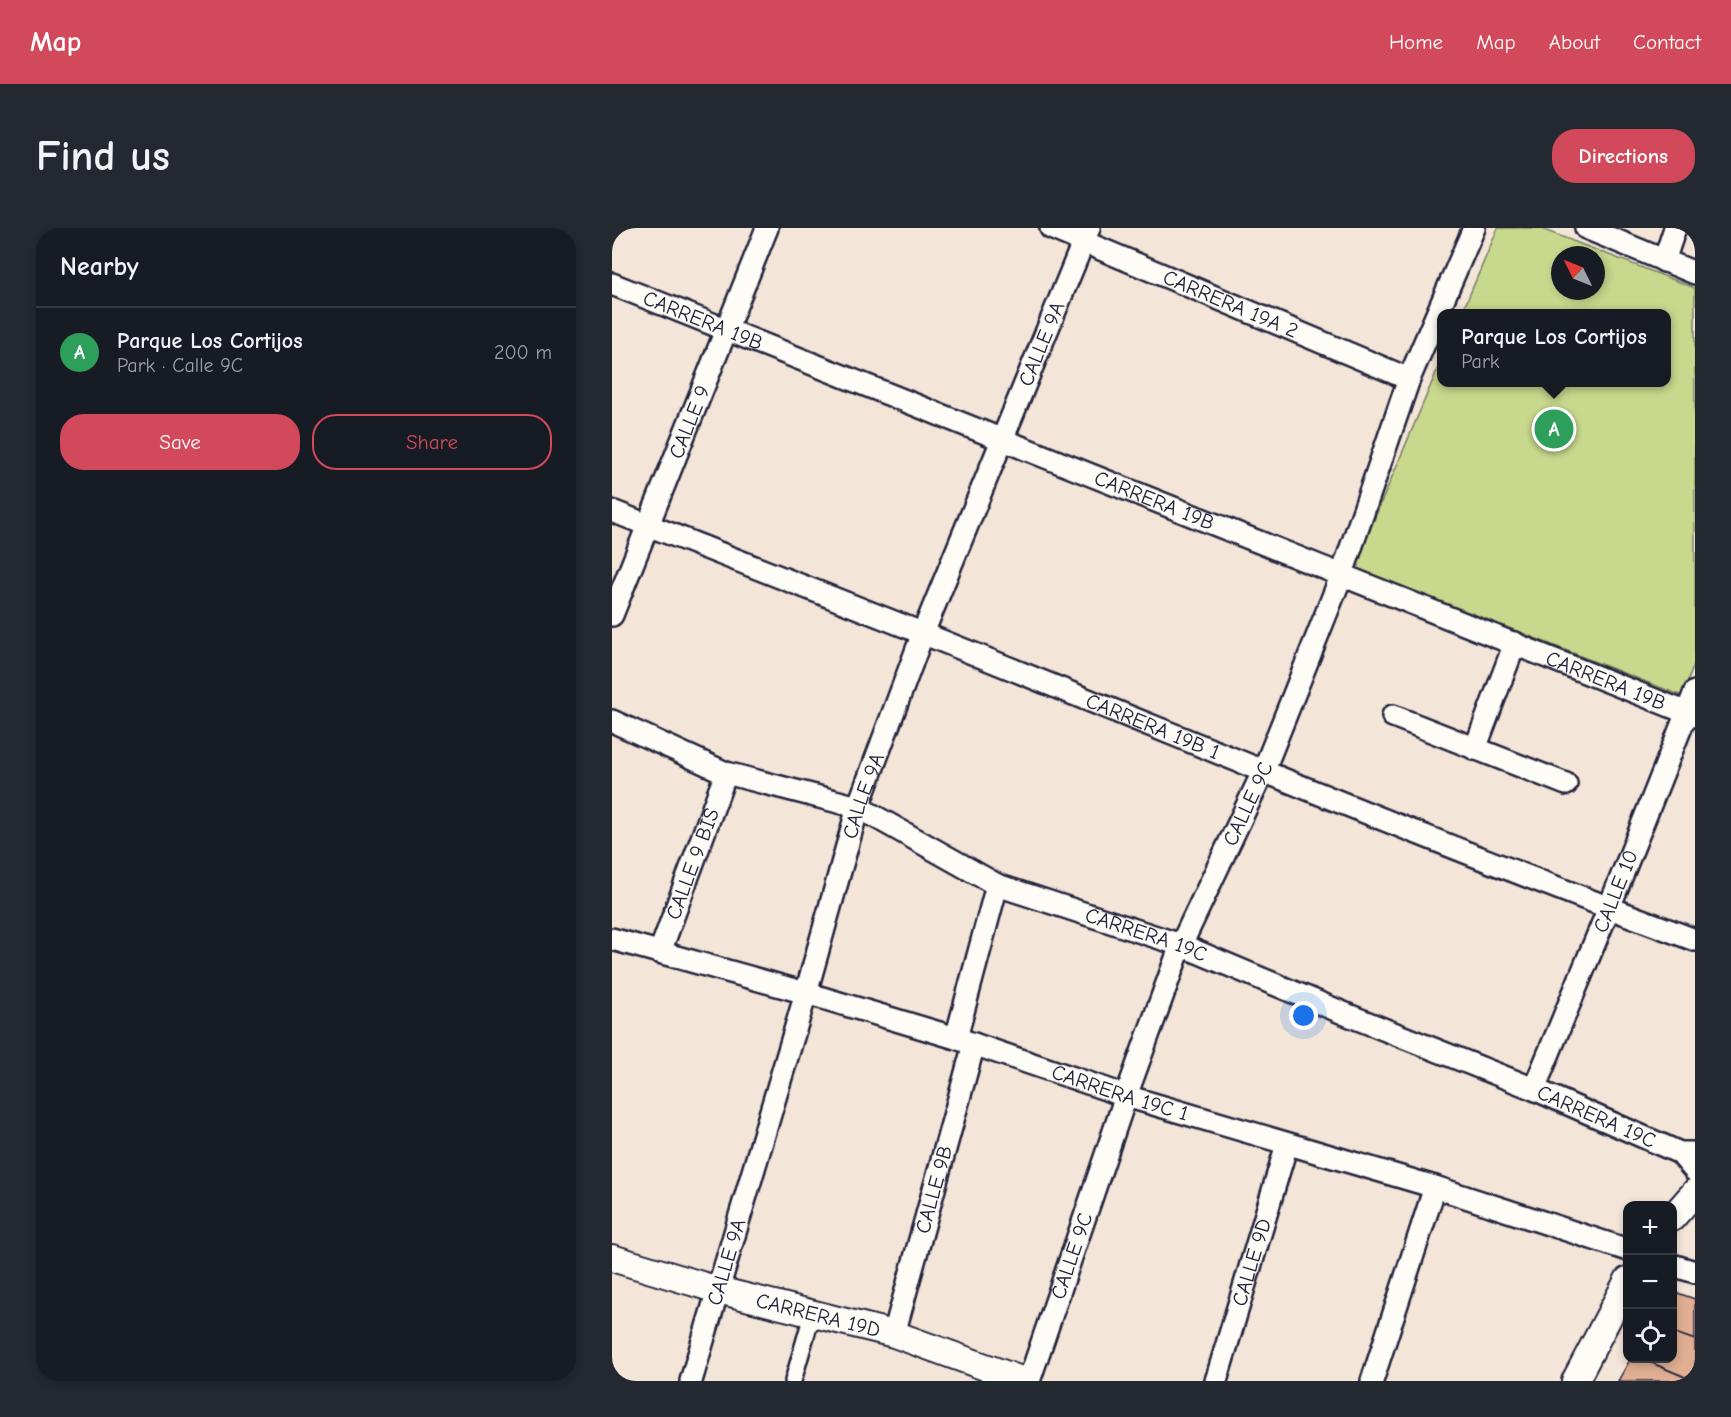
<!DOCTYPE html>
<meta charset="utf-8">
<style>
:root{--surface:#171b24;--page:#242831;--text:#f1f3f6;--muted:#9ea1a6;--line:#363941;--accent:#d1495b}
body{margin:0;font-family:"Comic Neue",sans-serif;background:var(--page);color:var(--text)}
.controls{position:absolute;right:18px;bottom:18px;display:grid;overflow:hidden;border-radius:12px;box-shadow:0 3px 9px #0003}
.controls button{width:54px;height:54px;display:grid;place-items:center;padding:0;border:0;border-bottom:2px solid var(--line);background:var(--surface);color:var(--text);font:30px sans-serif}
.compass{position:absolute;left:939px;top:18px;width:54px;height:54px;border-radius:50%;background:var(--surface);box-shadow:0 3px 9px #0003;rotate:313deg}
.you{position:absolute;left:692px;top:788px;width:21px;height:21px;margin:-15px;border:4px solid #fff;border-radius:50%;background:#1a73e8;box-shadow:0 0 0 9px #1a73e833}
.badge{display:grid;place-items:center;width:39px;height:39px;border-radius:50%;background:var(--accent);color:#fff;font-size:20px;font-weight:700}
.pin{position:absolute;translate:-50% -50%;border:3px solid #fff;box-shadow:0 2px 6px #0006}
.popup{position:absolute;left:825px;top:81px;width:234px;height:78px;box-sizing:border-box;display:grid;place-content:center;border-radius:12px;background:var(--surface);filter:drop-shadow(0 2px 4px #0005);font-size:20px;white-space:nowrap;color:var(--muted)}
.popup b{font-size:22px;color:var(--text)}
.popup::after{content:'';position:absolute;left:50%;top:100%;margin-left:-12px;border:12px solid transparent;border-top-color:var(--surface)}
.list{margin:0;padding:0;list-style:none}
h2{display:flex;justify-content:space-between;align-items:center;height:78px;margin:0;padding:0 24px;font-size:26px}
h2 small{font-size:20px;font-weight:400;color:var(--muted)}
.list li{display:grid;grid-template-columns:39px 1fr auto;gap:18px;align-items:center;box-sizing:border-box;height:90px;padding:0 24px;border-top:2px solid var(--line)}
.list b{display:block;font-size:22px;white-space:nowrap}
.list p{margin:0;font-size:20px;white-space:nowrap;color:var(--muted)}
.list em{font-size:20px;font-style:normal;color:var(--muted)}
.actions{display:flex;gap:12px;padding:18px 24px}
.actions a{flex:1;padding:14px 0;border:2px solid var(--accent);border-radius:24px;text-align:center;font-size:21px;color:var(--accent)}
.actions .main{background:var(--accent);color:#fff}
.icon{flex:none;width:33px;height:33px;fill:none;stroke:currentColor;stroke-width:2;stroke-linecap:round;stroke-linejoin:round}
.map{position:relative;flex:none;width:1083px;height:1153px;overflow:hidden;border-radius:24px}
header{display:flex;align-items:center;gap:36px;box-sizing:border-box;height:84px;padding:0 30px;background:var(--accent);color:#fff}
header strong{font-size:28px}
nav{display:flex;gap:33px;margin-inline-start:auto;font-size:21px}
.intro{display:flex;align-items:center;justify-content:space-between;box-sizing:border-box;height:144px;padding:0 36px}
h1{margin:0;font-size:42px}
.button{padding:15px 27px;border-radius:24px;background:var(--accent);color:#fff;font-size:21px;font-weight:700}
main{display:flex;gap:36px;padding:0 36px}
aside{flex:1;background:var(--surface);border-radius:24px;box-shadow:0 3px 9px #0003}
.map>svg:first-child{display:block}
.green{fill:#c8d88c;stroke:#757d64;stroke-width:1.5;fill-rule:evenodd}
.building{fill:#e0ae92;stroke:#22223b;stroke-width:1.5}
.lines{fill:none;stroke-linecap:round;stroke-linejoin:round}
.pedestrian-casing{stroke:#22223b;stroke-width:20}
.minor-casing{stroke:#22223b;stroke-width:26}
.tertiary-casing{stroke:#22223b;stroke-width:30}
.pedestrian{stroke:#fdfcf7;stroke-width:15}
.minor{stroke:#fdfcf7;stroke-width:21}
.tertiary{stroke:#fdfcf7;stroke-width:26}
.labels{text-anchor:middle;stroke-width:6;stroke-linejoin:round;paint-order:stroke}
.street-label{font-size:21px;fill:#22223b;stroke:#fdfcf7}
</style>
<header>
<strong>Map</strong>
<nav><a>Home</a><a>Map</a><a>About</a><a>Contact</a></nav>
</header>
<div class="intro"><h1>Find us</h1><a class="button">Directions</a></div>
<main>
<aside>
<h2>Nearby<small></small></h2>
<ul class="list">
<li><span class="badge" style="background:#2e9e5b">A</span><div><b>Parque Los Cortijos</b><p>Park · Calle 9C</p></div><em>200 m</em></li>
</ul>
<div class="actions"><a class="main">Save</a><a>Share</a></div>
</aside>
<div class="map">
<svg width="1083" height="1153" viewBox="0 0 1083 1153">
<rect width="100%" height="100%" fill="#f4e5d9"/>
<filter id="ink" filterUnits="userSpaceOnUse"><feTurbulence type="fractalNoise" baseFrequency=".0167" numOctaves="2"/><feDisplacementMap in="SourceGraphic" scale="12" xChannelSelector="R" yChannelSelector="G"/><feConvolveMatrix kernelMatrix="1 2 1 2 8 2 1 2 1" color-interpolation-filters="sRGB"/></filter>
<g filter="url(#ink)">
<path class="green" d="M886 0H927L1083 60V434L1070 468 742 339 829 133 830 154H1054V86L850 85ZM948 27H984V63H948Z"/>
<g class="building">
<polygon points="1060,1063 1083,1071 1083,1112 1060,1104"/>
<polygon points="1060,1104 1083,1112 1083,1153 1028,1130 1060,1130"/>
<polygon points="1019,1130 1028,1130 1082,1153 1006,1153"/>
</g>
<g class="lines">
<defs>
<polyline id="pedestrian" points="181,1153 200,1087"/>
<g id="minor">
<path id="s1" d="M439 0 797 151"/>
<polyline points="974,0 1083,45"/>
<polyline points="1052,33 1063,0"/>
<path id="s2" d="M0 56 1083 488"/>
<path id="s3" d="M0 283C103 324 207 364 310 405 568 508 823 616 1083 712"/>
<path id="s4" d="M0 387 155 0"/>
<polyline points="781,488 954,556"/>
<path id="s5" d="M0 493 114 545 246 579 385 657 569 717 736 787 922 861 1068 925H1083"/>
<polyline points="863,521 903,415"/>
<path id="s6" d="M0 711 194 765 344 810 514 868 823 959 1016 1022"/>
<path id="s7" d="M48 724 114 545"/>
<polyline points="344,810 385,657"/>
<path id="s8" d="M922 861 997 680 1083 464"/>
<polyline points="1068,925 1083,943"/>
<polyline points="1060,1037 1083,1044"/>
<path id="s9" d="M282 1106 362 816"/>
<path id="s10" d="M79 1153 194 765 246 579 311 405 477 0"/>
<path id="s11" d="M417 1153 514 868 569 717 651 544 730 346 797 151 862 0"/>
<path id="s12" d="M604 1153 675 916"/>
<polyline points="760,1153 823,959"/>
</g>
<g id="tertiary">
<polyline points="1060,990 1083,964"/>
<path id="s13" d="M0 1030 106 1062 282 1106 412 1153"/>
<polyline points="963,1153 1016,1052"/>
</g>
</defs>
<use href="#pedestrian" class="pedestrian-casing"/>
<use href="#minor" class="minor-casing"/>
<use href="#tertiary" class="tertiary-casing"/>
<use href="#pedestrian" class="pedestrian"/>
<use href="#minor" class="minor"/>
<use href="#tertiary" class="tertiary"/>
</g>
</g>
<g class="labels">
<g class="street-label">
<text dy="7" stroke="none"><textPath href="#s1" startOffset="195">CARRERA 19A 2</textPath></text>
<text dy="7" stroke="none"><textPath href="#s2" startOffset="98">CARRERA 19B</textPath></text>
<text dy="7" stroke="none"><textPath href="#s10" startOffset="1096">CALLE 9A</textPath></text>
<text dy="7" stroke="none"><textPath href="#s4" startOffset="208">CALLE 9</textPath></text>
<text dy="7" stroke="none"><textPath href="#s2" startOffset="584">CARRERA 19B</textPath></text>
<text dy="7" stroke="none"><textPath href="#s2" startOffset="1070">CARRERA 19B</textPath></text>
<text dy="7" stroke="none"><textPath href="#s3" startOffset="582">CARRERA 19B 1</textPath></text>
<text dy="7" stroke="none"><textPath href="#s10" startOffset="610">CALLE 9A</textPath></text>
<text dy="7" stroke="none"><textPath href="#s11" startOffset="618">CALLE 9C</textPath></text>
<text dy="7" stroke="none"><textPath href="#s7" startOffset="94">CALLE 9 BIS</textPath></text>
<text dy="7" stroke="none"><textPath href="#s8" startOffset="214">CALLE 10</textPath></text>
<text dy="7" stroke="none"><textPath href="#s5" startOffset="578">CARRERA 19C</textPath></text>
<text dy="7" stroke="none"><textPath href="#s6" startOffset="531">CARRERA 19C 1</textPath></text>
<text dy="7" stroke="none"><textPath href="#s5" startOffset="1064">CARRERA 19C</textPath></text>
<text dy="7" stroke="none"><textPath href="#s9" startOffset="150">CALLE 9B</textPath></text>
<text dy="7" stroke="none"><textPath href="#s11" startOffset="132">CALLE 9C</textPath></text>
<text dy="7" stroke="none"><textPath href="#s10" startOffset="124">CALLE 9A</textPath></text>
<text dy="7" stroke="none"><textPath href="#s12" startOffset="124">CALLE 9D</textPath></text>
<text dy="7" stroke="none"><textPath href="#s13" startOffset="214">CARRERA 19D</textPath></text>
</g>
</g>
</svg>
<div class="controls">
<button>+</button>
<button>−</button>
<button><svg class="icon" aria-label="locate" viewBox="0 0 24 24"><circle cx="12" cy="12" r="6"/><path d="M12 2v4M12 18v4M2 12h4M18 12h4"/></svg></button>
</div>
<svg class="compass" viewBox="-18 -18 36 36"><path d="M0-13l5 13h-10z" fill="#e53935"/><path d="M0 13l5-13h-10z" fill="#9ea1a6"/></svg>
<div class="you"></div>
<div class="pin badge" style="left:942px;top:201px;background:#2e9e5b">A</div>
<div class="popup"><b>Parque Los Cortijos</b>Park</div>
</div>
</main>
